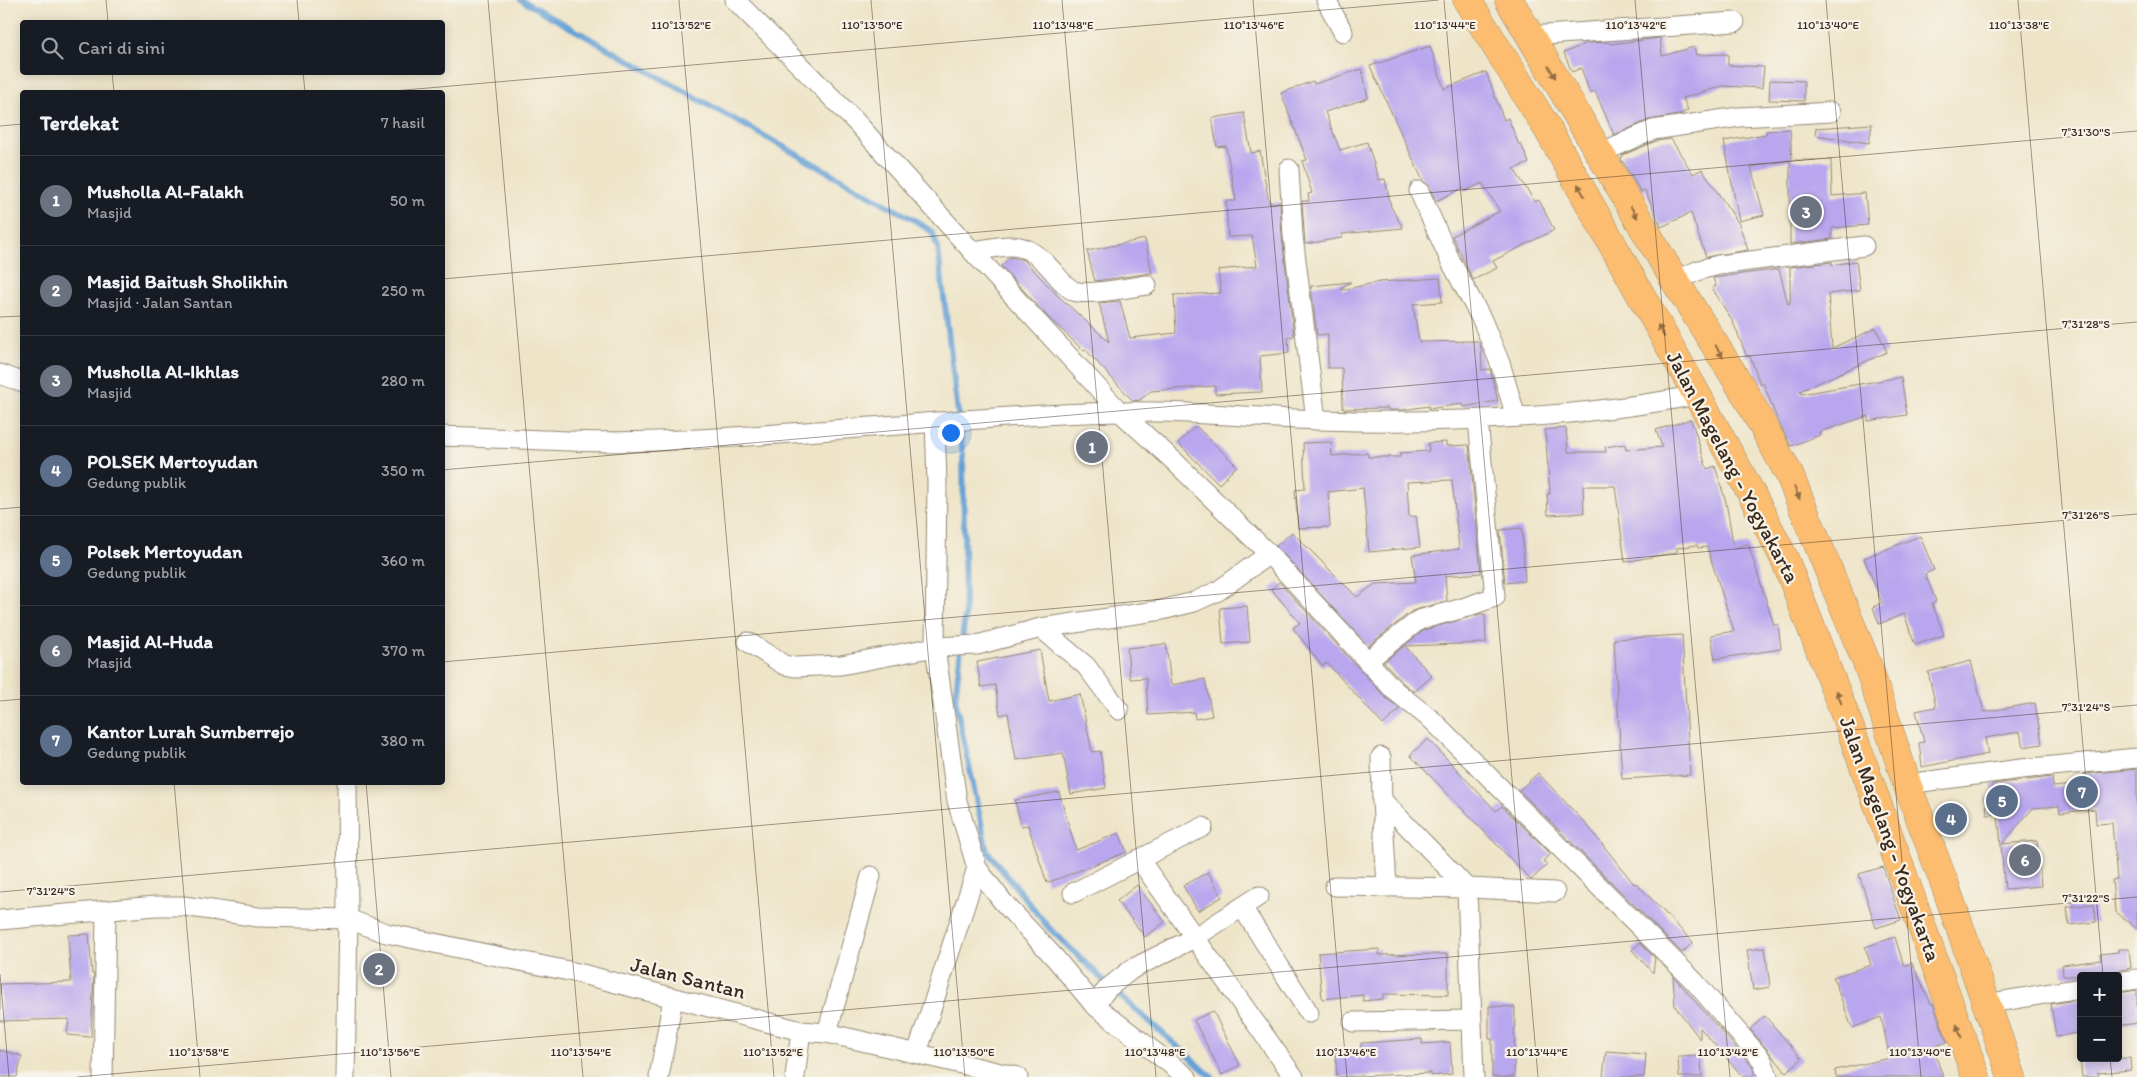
<!DOCTYPE html>
<html lang="id">
<meta charset="utf-8">
<style>
:root{--surface:#171b24;--page:#242831;--text:#f1f3f6;--muted:#9ea1a6;--line:#363941;--accent:#1a73e8}
body{margin:0;font-family:Itim,sans-serif;background:var(--page);color:var(--text)}
.controls{position:absolute;right:15px;bottom:15px;display:grid;overflow:hidden;border-radius:5px;box-shadow:0 2px 12px #0003}
.controls button{width:45px;height:45px;display:grid;place-items:center;padding:0;border:0;border-bottom:1px solid var(--line);background:var(--surface);color:var(--text);font:25px sans-serif}
.you{position:absolute;left:950px;top:432px;width:18px;height:18px;margin:-12px;border:4px solid #fff;border-radius:50%;background:#1a73e8;box-shadow:0 0 0 8px #1a73e833}
.badge{display:grid;place-items:center;width:32px;height:32px;border-radius:50%;background:var(--accent);color:#fff;font-size:16px;font-weight:700}
.pin{position:absolute;translate:-50% -50%;border:2px solid #fff;box-shadow:0 1px 5px #0006}
.list{margin:0;padding:0;list-style:none}
h2{display:flex;justify-content:space-between;align-items:center;height:65px;margin:0;padding:0 20px;font-size:21px}
h2 small{font-size:16px;font-weight:400;color:var(--muted)}
.list li{display:grid;grid-template-columns:32px 1fr auto;gap:15px;align-items:center;box-sizing:border-box;height:90px;padding:0 20px;border-top:1px solid var(--line)}
.list b{display:block;font-size:19px;white-space:nowrap}
.list p{margin:0;font-size:16px;white-space:nowrap;color:var(--muted)}
.list em{font-size:16px;font-style:normal;color:var(--muted)}
.icon{flex:none;width:28px;height:28px;fill:none;stroke:currentColor;stroke-width:2;stroke-linecap:round;stroke-linejoin:round}
.map{position:relative;flex:none;width:2137px;height:1077px;overflow:hidden}
.search{position:absolute;background:var(--surface);box-shadow:0 2px 12px #0003;left:20px;top:20px;width:425px;height:55px;display:flex;align-items:center;gap:12px;box-sizing:border-box;padding:0 18px;border-radius:5px;color:var(--muted);font-size:19px}
.panel{position:absolute;background:var(--surface);box-shadow:0 2px 12px #0003;left:20px;top:90px;width:425px;height:695px;border-radius:5px}
.map>svg:first-child{display:block}
.lines{fill:none;stroke-linecap:round;stroke-linejoin:round}
.stream{stroke:#65a0d5;stroke-width:6}
.building{fill:#b8a6ee}
.minor-casing{stroke:#948874;stroke-width:21}
.trunk-casing{stroke:#948874;stroke-width:29}
.minor{stroke:#fff;stroke-width:19}
.trunk{stroke:#fcbd6f;stroke-width:28}
.oneway{fill:#926c42}
.ticks{fill:none;stroke:#3b2a1e;stroke-width:1;stroke-opacity:0.45}
.labels{text-anchor:middle;stroke-width:4.5;stroke-linejoin:round;paint-order:stroke}
.street-label{font-size:21px;fill:#3b2a1e;stroke:#f7f3e8}
.ticks-label{font-size:12px;text-anchor:middle;fill:#3b2a1e;stroke:#f7f3e8;stroke-width:4.5;stroke-linejoin:round;paint-order:stroke}
</style>
<div class="map">
<svg width="2137" height="1077" viewBox="0 0 2137 1077">
<rect width="100%" height="100%" fill="#f7f3e8"/>
<filter id="ink" filterUnits="userSpaceOnUse"><feTurbulence type="fractalNoise" baseFrequency=".02" numOctaves="2"/><feDisplacementMap in="SourceGraphic" scale="10" xChannelSelector="R" yChannelSelector="G"/><feConvolveMatrix kernelMatrix="1 2 1 2 8 2 1 2 1" color-interpolation-filters="sRGB"/></filter>
<filter id="wash" filterUnits="userSpaceOnUse"><feTurbulence type="fractalNoise" baseFrequency=".0096" numOctaves="4" result="noise"/><feDisplacementMap in="SourceGraphic" scale="20" xChannelSelector="R" yChannelSelector="G"/><feGaussianBlur stdDeviation="1.12" result="paint"/><feColorMatrix in="noise" values="0 0 0 0 0 0 0 0 0 0 0 0 0 0 0 0 0 1.4 0 .05"/><feComposite in="paint" operator="in"/></filter>
<g filter="url(#wash)">
<rect width="100%" height="100%" fill="#eee5c9"/>
<g class="lines">
<polyline class="stream" points="521,0 916,221 932,232 938,248 963,455 965,615 955,699 987,851 1049,928 1117,993 1212,1077"/>
</g>
<g id="blocks">
<g class="building">
<polygon points="1660,38 1662,56 1694,47 1696,55 1728,54 1728,65 1764,67 1762,88 1723,86 1683,98 1688,110 1679,115 1649,120 1614,135 1595,91 1590,93 1581,68 1572,72 1564,53 1587,43 1609,42 1610,44"/>
<polygon points="1430,46 1444,89 1486,72 1504,120 1508,118 1519,145 1521,144 1529,163 1514,169 1535,202 1539,200 1554,230 1493,261 1497,268 1473,280 1452,236 1500,211 1482,183 1465,191 1463,188 1436,201 1429,186 1423,181 1370,66"/>
<polygon points="1362,69 1368,98 1325,112 1340,150 1367,142 1379,180 1385,179 1391,207 1403,228 1342,234 1342,238 1305,244 1302,201 1309,201 1308,194 1312,193 1302,161 1307,160 1281,93 1313,81 1314,84"/>
<polygon points="1770,80 1804,81 1804,101 1769,100"/>
<polygon points="1244,113 1251,153 1260,151 1269,203 1280,202 1282,237 1294,336 1288,337 1289,353 1260,356 1262,392 1215,394 1215,386 1151,391 1140,400 1133,401 1085,349 1084,351 1048,317 1001,266 1010,257 1024,260 1056,294 1109,342 1099,303 1120,301 1130,338 1176,333 1174,295 1221,293 1218,270 1257,266 1252,236 1228,237 1226,201 1236,201 1226,146 1217,147 1212,118"/>
<polygon points="1872,124 1869,143 1815,135 1816,128"/>
<polygon points="1790,129 1792,160 1831,160 1832,196 1865,193 1868,225 1832,228 1832,239 1790,244 1790,160 1751,167 1764,215 1739,221 1724,141 1766,134 1766,131"/>
<polygon points="1671,139 1693,174 1702,169 1739,224 1748,250 1706,257 1691,213 1661,227 1645,190 1641,192 1621,159 1623,155 1656,141"/>
<polygon points="1145,239 1152,273 1095,281 1087,251"/>
<polygon points="1856,261 1860,290 1828,294 1832,348 1876,328 1887,352 1800,391 1801,394 1901,377 1907,415 1868,421 1868,416 1819,432 1820,435 1791,446 1777,419 1763,382 1760,384 1750,356 1747,357 1733,322 1712,288 1716,286 1713,278 1779,269 1788,304 1790,303 1790,267 1832,262 1832,265"/>
<polygon points="1440,278 1442,302 1413,304 1419,342 1478,341 1481,347 1482,370 1490,369 1498,401 1463,407 1462,404 1429,409 1429,406 1402,410 1388,410 1388,408 1343,409 1342,368 1328,368 1328,334 1317,335 1311,286 1351,282 1342,287 1342,290 1379,282"/>
<polygon points="1691,419 1707,469 1715,466 1726,502 1734,548 1748,544 1774,625 1778,624 1781,649 1715,659 1711,635 1734,631 1707,547 1698,548 1697,545 1677,548 1677,552 1625,562 1615,486 1583,486 1584,513 1548,515 1547,494 1550,494 1545,430 1566,428 1568,452 1606,452 1605,447 1625,444 1626,450 1662,447 1656,430"/>
<polygon points="1196,426 1237,466 1219,484 1178,443"/>
<polygon points="1331,442 1332,456 1367,453 1368,457 1400,457 1400,453 1429,451 1428,443 1446,442 1446,446 1469,445 1481,573 1445,576 1447,601 1412,611 1368,646 1276,546 1292,532 1357,597 1375,584 1416,582 1412,555 1459,549 1452,480 1407,482 1409,517 1416,516 1420,547 1369,552 1363,488 1328,492 1330,527 1298,528 1295,490 1305,489 1303,443"/>
<polygon points="1522,528 1525,581 1505,583 1500,530"/>
<polygon points="1920,536 1934,570 1925,574 1936,601 1932,603 1944,635 1915,645 1904,614 1879,624 1873,607 1882,603 1864,558"/>
<polygon points="1279,582 1386,698 1400,709 1383,725 1327,663 1322,666 1293,628 1300,623 1271,589"/>
<polygon points="1247,606 1250,642 1223,644 1220,608"/>
<polygon points="1480,614 1485,614 1486,643 1405,646 1432,676 1414,692 1402,682 1384,662 1424,630"/>
<polygon points="1682,635 1690,775 1622,779 1614,639"/>
<polygon points="1166,644 1171,685 1205,679 1212,716 1195,719 1194,712 1148,715 1146,678 1130,679 1127,648"/>
<polygon points="1040,650 1049,701 1080,694 1092,752 1100,751 1106,788 1071,794 1063,753 1016,760 1008,713 1000,715 995,685 981,687 977,662"/>
<polygon points="1971,661 1984,712 2035,703 2042,744 2023,747 2020,732 1985,738 1988,754 1922,767 1919,743 1924,742 1916,711 1936,707 1928,672"/>
<polygon points="1428,739 1496,811 1502,806 1551,854 1543,861 1547,865 1531,880 1410,755"/>
<polygon points="2137,769 2137,929 2115,911 2112,880 2117,879 2112,823 2096,824 2095,809 2060,813 2059,806 2033,808 2002,844 2037,841 2041,886 2005,889 1998,814 1987,815 1986,798 1993,798 1992,784 2052,777 2053,787 2085,784 2084,774"/>
<polygon points="1538,773 1587,825 1634,884 1636,883 1693,942 1682,953 1519,790"/>
<polygon points="1059,792 1076,850 1119,833 1127,852 1047,883 1028,825 1021,826 1015,800"/>
<polygon points="1883,867 1901,920 1876,928 1859,874"/>
<polygon points="1208,872 1222,897 1198,911 1183,886"/>
<polygon points="1137,885 1165,922 1145,937 1117,901"/>
<polygon points="2094,904 2096,922 2069,925 2067,907"/>
<polygon points="89,934 92,974 94,974 91,1037 67,1035 69,1019 0,1021 0,984 71,982 68,935"/>
<polygon points="1895,937 1904,966 1912,963 1931,1004 1933,1004 1947,1042 1933,1047 1943,1077 1836,1077 1835,1070 1890,1058 1881,1017 1852,1028 1833,977 1871,965 1865,947"/>
<polygon points="1640,943 1655,958 1653,973 1632,950"/>
<polygon points="1765,948 1770,987 1753,990 1747,950"/>
<polygon points="1379,949 1379,955 1448,954 1448,995 1383,994 1383,999 1363,1001 1363,995 1322,999 1318,953"/>
<polygon points="2118,949 2129,949 2131,968 2116,971 2109,976 2063,976 2062,965 2101,960 2100,954 2118,952"/>
<polygon points="1673,976 1752,1066 1755,1073 1750,1077 1743,1077 1700,1028 1700,1039 1675,1006"/>
<polygon points="2137,990 2137,1023 2118,1026 2118,993"/>
<polygon points="2081,999 2081,1032 2056,1037 2051,1004"/>
<polygon points="1489,1006 1515,1007 1514,1077 1492,1077 1492,1039 1489,1039"/>
<polygon points="1213,1011 1240,1065 1222,1075 1194,1020"/>
<polygon points="1765,1016 1802,1059 1786,1072 1750,1029"/>
<polygon points="1422,1039 1422,1044 1450,1042 1452,1074 1430,1076 1430,1073 1337,1077 1335,1052 1361,1050 1361,1043"/>
<polygon points="0,1050 22,1056 17,1077 0,1077"/>
<polygon points="1606,1051 1646,1054 1644,1077 1603,1077"/>
<polygon points="1701,1056 1702,1077 1679,1077 1678,1057"/>
<polygon points="2080,1058 2130,1058 2131,1070 2098,1073 2098,1077 2082,1077"/>
</g>
</g>
</g>
<g filter="url(#ink)">
<use href="#blocks" fill-opacity="0" stroke="#948874" stroke-width="1"/>
<g class="lines">
<defs>
<g id="minor">
<polyline points="735,0 857,123 972,251 1120,412 1175,462 1269,554 1394,690 1433,721 1694,981 1762,1060 1768,1077"/>
<polyline points="1326,0 1343,32"/>
<polyline points="1530,36 1735,22"/>
<polyline points="1600,153 1653,130 1739,117 1831,112"/>
<polyline points="1289,169 1293,236 1316,420"/>
<polyline points="1419,191 1451,262 1482,320 1500,363 1516,417"/>
<path d="M972 251C1010 246 1023 237 1052 270 1058 277 1065 287 1074 291 1088 296 1131 287 1147 285"/>
<polyline points="1675,281 1699,270 1719,265 1864,246"/>
<polyline points="0,374 22,382"/>
<polyline points="935,422 937,483 935,647 957,801 977,868 1003,902 1055,958 1094,1005 1187,1077"/>
<path d="M442 436C514 438 586 444 657 441 811 435 964 416 1118 412 1185 410 1252 418 1320 420 1446 424 1573 419 1697 395"/>
<polyline points="1041,628 1086,666 1119,710"/>
<polyline points="748,642 784,665 795,667 841,665 935,647 977,645 1041,628 1162,610 1194,602 1218,591 1269,554"/>
<polyline points="1367,661 1419,620 1460,609 1495,597 1478,420"/>
<polyline points="1381,757 1382,800 1467,888 1474,1077"/>
<polyline points="1907,784 2021,769 2137,758"/>
<polyline points="1382,800 1387,887"/>
<polyline points="1139,859 1294,1077"/>
<polyline points="1335,886 1467,888 1555,892"/>
<polyline points="1073,893 1203,827"/>
<polyline points="1242,907 1309,1013"/>
<polyline points="0,920 155,906 184,906 258,917 348,919 386,933 578,973 801,1031 827,1033 1018,1077"/>
<polyline points="2118,982 2137,979"/>
<polyline points="1985,1004 2081,988"/>
<polyline points="1094,1005 1108,988 1132,969 1194,938 1259,896"/>
<polyline points="1353,1022 1471,1020"/>
<polyline points="827,1033 871,876"/>
<polyline points="917,1053 977,868"/>
<polyline points="103,1077 106,911"/>
<polyline points="345,1077 348,919 347,782"/>
<polyline points="659,1077 673,998"/>
<polyline points="795,1077 801,1031"/>
</g>
<g id="trunk">
<polyline points="1467,0 1547,128 1697,395 1751,493 1785,560 1850,728 1976,1077"/>
<polyline points="1509,0 1675,281 1746,395 1789,474 1868,666 1907,784 1945,885 2012,1077"/>
</g>
</defs>
<use href="#minor" class="minor-casing"/>
<use href="#trunk" class="trunk-casing"/>
<use href="#minor" class="minor"/>
<use href="#trunk" class="trunk"/>
</g>
<defs><path id="oneway-solid" d="M-6-.8H1V-3.2L6.5 0L1 3.2V.8H-6Z" transform="scale(1.25)"/></defs>
<g class="oneway">
<use href="#oneway-solid" transform="translate(1552 72) rotate(59)"/>
<use href="#oneway-solid" transform="translate(1581 190) rotate(-119)"/>
<use href="#oneway-solid" transform="translate(1634 212) rotate(60)"/>
<use href="#oneway-solid" transform="translate(1661 331) rotate(-119)"/>
<use href="#oneway-solid" transform="translate(1719 351) rotate(58)"/>
<use href="#oneway-solid" transform="translate(1797 493) rotate(67)"/>
<use href="#oneway-solid" transform="translate(1839 697) rotate(-110)"/>
<use href="#oneway-solid" transform="translate(1959 1031) rotate(-110)"/>
</g>
</g>
<path class="ticks" d="M106 0 108 22M297 0 299 22M488 0 583 1077M679 0 774 1077M871 0 965 1077M1062 0 1156 1077M1253 0 1347 1077M1444 0 1538 1077M1635 0 1730 1077M1826 0 1921 1077M2018 0 2103 976M112 72 114 92M303 72 305 92M382 92 1439 0M0 126 22 124M442 279 2137 131M0 317 22 316M442 470 2137 322M0 509 22 507M442 662 2137 514M0 701 22 699M174 782 200 1077M366 782 391 1077M0 892 2137 705M0 974 9 1077M2110 1058 2112 1077M77 1077 2137 897"/>
<g class="labels">
<g class="street-label">
<text transform="translate(1733 467) rotate(62)" y="7">Jalan Magelang - Yogyakarta</text>
<text transform="translate(1890 839) rotate(70)" y="7">Jalan Magelang - Yogyakarta</text>
<text transform="translate(688 978) rotate(14)" y="7">Jalan Santan</text>
</g>
</g>
<g class="ticks-label">
<text x="681" y="29">110°13'52"E</text>
<text x="872" y="29">110°13'50"E</text>
<text x="1063" y="29">110°13'48"E</text>
<text x="1254" y="29">110°13'46"E</text>
<text x="1445" y="29">110°13'44"E</text>
<text x="1636" y="29">110°13'42"E</text>
<text x="1828" y="29">110°13'40"E</text>
<text x="2019" y="29">110°13'38"E</text>
<text x="2086" y="136">7°31'30"S</text>
<text x="2086" y="328">7°31'28"S</text>
<text x="2086" y="519">7°31'26"S</text>
<text x="2086" y="711">7°31'24"S</text>
<text x="51" y="895">7°31'24"S</text>
<text x="2086" y="902">7°31'22"S</text>
<text x="199" y="1056">110°13'58"E</text>
<text x="390" y="1056">110°13'56"E</text>
<text x="581" y="1056">110°13'54"E</text>
<text x="773" y="1056">110°13'52"E</text>
<text x="964" y="1056">110°13'50"E</text>
<text x="1155" y="1056">110°13'48"E</text>
<text x="1346" y="1056">110°13'46"E</text>
<text x="1537" y="1056">110°13'44"E</text>
<text x="1728" y="1056">110°13'42"E</text>
<text x="1920" y="1056">110°13'40"E</text>
</g>
</svg>
<div class="controls">
<button>+</button>
<button>−</button>
</div>
<div class="you"></div>
<div class="pin badge" style="left:1092px;top:447px;background:#6b7280">1</div>
<div class="pin badge" style="left:379px;top:969px;background:#6b7280">2</div>
<div class="pin badge" style="left:1806px;top:212px;background:#6b7280">3</div>
<div class="pin badge" style="left:1951px;top:819px;background:#5c6f8a">4</div>
<div class="pin badge" style="left:2002px;top:801px;background:#5c6f8a">5</div>
<div class="pin badge" style="left:2025px;top:860px;background:#6b7280">6</div>
<div class="pin badge" style="left:2082px;top:792px;background:#5c6f8a">7</div>
<div class="search"><svg class="icon" aria-label="search" viewBox="0 0 24 24"><circle cx="10" cy="10" r="6"/><path d="M15 15l6 6"/></svg>Cari di sini</div>
<section class="panel">
<h2>Terdekat<small>7 hasil</small></h2>
<ul class="list">
<li><span class="badge" style="background:#6b7280">1</span><div><b>Musholla Al-Falakh</b><p>Masjid</p></div><em>50 m</em></li>
<li><span class="badge" style="background:#6b7280">2</span><div><b>Masjid Baitush Sholikhin</b><p>Masjid · Jalan Santan</p></div><em>250 m</em></li>
<li><span class="badge" style="background:#6b7280">3</span><div><b>Musholla Al-Ikhlas</b><p>Masjid</p></div><em>280 m</em></li>
<li><span class="badge" style="background:#5c6f8a">4</span><div><b>POLSEK Mertoyudan</b><p>Gedung publik</p></div><em>350 m</em></li>
<li><span class="badge" style="background:#5c6f8a">5</span><div><b>Polsek Mertoyudan</b><p>Gedung publik</p></div><em>360 m</em></li>
<li><span class="badge" style="background:#6b7280">6</span><div><b>Masjid Al-Huda</b><p>Masjid</p></div><em>370 m</em></li>
<li><span class="badge" style="background:#5c6f8a">7</span><div><b>Kantor Lurah Sumberrejo</b><p>Gedung publik</p></div><em>380 m</em></li>
</ul>
</section>
</div>
